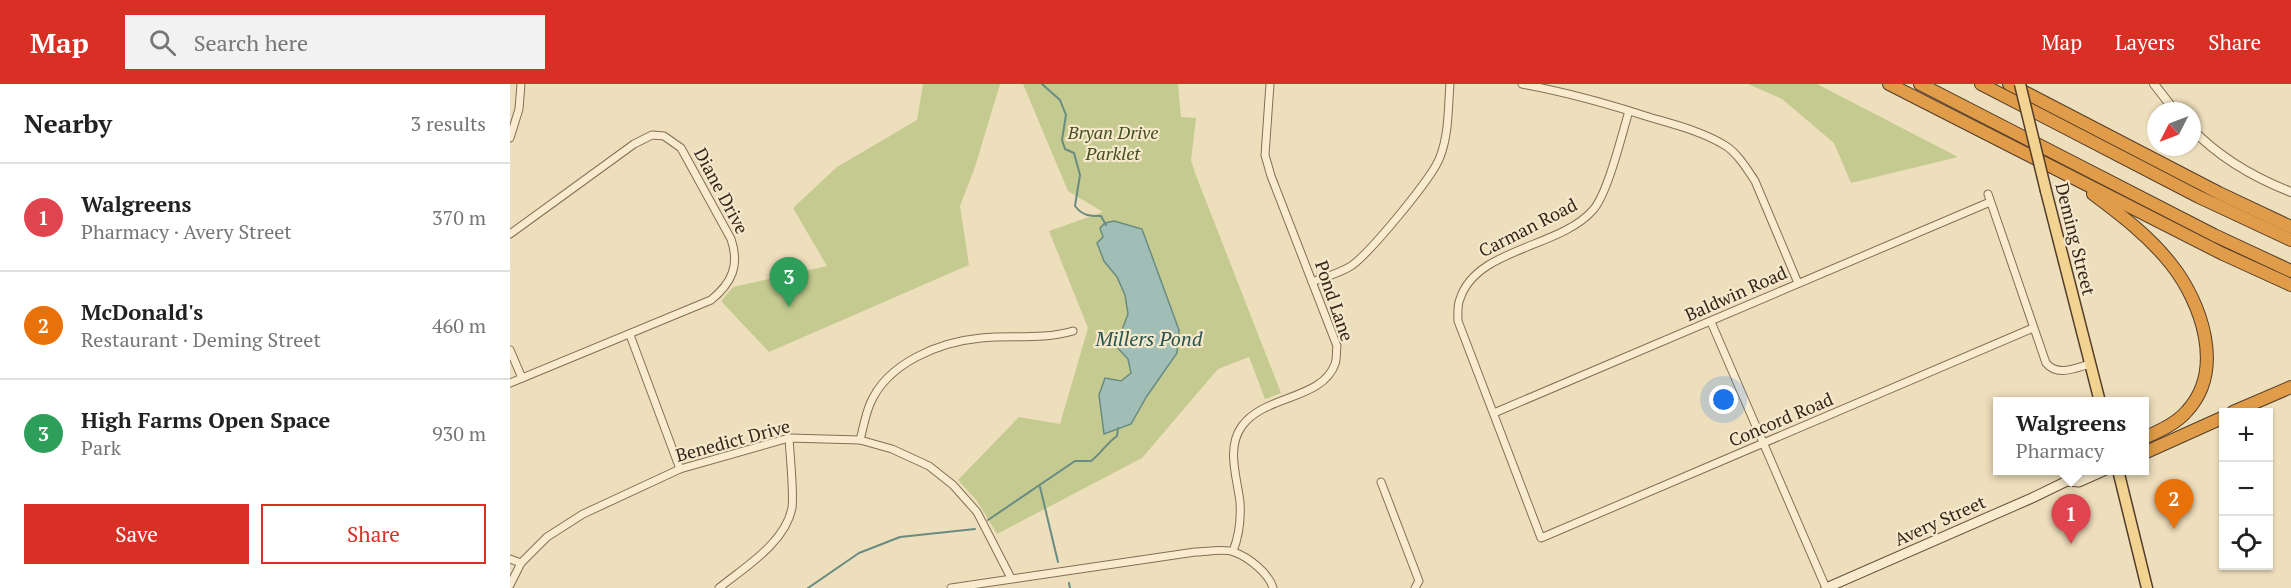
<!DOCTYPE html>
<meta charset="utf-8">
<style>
:root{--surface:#fff;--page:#f2f2f2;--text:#222;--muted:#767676;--line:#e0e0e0;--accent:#d93025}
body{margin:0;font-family:"PT Serif",serif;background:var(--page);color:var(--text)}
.controls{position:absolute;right:18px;bottom:18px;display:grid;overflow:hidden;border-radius:0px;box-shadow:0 2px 4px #0004}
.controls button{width:54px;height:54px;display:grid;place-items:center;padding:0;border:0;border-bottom:2px solid var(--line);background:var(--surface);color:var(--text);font:30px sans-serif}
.compass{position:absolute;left:1637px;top:18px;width:54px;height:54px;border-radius:50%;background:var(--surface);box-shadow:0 2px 4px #0004;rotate:228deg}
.you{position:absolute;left:1214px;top:316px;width:21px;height:21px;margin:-15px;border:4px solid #fff;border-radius:50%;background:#1a73e8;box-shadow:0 0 0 9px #1a73e833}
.badge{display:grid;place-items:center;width:39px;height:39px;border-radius:50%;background:var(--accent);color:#fff;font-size:20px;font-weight:700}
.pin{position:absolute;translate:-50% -50px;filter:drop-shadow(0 2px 3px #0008)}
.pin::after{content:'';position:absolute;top:32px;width:21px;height:18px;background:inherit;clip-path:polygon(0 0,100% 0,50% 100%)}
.popup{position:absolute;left:1483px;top:313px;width:156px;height:78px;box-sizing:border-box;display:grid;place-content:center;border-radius:0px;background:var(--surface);filter:drop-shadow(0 2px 4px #0005);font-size:20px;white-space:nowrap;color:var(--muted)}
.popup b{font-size:22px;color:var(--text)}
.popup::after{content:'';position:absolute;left:50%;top:100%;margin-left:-12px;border:12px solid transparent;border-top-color:var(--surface)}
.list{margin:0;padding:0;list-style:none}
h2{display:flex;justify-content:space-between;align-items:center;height:78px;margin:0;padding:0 24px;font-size:26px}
h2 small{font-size:20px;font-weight:400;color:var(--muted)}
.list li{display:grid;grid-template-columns:39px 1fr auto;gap:18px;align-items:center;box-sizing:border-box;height:108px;padding:0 24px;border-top:2px solid var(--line)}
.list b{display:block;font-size:22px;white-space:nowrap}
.list p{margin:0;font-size:20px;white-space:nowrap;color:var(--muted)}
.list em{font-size:20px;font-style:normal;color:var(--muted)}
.actions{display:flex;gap:12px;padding:18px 24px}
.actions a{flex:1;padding:14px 0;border:2px solid var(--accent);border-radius:0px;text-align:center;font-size:21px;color:var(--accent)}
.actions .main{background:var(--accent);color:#fff}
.icon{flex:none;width:33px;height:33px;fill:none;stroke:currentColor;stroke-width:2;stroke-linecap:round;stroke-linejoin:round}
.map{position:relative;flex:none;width:1781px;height:504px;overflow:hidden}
header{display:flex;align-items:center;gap:36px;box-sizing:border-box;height:84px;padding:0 30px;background:var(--accent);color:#fff}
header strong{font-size:28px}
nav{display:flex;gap:33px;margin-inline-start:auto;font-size:21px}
.search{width:420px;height:54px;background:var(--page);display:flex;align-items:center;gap:15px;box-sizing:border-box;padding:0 21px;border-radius:0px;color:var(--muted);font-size:22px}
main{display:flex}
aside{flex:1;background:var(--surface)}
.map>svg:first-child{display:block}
.green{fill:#c5cb90}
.water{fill:#a0beb5;stroke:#688b82;stroke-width:1.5}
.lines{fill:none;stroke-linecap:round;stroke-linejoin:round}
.stream{stroke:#688b82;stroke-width:2}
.minor-casing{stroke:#856e55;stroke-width:9}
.tertiary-casing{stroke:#856e55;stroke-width:10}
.secondary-casing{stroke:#664f39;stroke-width:11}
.primary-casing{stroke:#523c2a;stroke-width:13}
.motorway-casing{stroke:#523c2a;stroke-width:14}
.minor{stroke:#f9ecce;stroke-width:7}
.tertiary{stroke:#f9ecce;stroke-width:8}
.secondary{stroke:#f9ecce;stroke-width:9}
.primary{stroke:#f3d391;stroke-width:10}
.motorway{stroke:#e09c49;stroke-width:12}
.primary-bridge-casing{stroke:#523c2a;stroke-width:13;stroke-linecap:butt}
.primary-bridge{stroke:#f3d391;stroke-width:10}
.labels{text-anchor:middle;stroke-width:4.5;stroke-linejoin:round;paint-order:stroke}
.park-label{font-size:18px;font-style:italic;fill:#455021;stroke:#f5e8cb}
.street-label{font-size:18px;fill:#34261b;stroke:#f5e8cb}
.water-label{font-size:20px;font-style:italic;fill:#295450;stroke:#f5e8cb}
</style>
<header>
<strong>Map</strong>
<div class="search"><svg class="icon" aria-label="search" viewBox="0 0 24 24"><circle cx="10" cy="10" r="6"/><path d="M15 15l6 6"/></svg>Search here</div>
<nav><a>Map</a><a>Layers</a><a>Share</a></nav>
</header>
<main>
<aside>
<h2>Nearby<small>3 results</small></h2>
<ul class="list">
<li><span class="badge" style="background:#e0444e">1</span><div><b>Walgreens</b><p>Pharmacy · Avery Street</p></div><em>370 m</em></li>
<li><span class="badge" style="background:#e8710a">2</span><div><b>McDonald's</b><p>Restaurant · Deming Street</p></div><em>460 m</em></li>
<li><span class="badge" style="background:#2e9e5b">3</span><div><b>High Farms Open Space</b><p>Park</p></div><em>930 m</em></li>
</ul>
<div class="actions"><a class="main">Save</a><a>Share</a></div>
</aside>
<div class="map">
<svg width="1781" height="504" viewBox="0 0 1781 504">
<rect width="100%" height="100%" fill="#eddebc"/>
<g class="green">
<polygon points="413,0 490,0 465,83 450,122 459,181 259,268 211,217 223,203 317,182 283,124 327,83 407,36"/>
<polygon points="513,0 668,0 671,33 686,34 681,76 685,89 771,309 755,315 739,273 708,285 632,374 487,450 467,417 448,396 509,333 550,340 578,244 539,147 593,128 558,107"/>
<polygon points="1238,0 1307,0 1448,73 1341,99 1324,59 1272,15"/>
</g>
<polygon class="water" points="604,137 632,145 669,246 667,269 637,312 621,340 594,350 589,311 595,294 611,297 621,289 618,275 606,262 618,230 615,211 607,193 594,177 587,159 593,153 590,144 595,139"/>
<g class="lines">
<g class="stream">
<path d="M532 0 550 16 556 31 552 56 555 65 564 69 570 91 565 122C573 132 579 132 591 132L596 141"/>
<polyline points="530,403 548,478"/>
<path d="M478 436 565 377H581C591 369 597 359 607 352L608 344"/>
<polyline points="559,499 560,504"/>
<polyline points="298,504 349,469 390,453 465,445"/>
</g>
<defs>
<g id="minor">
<path d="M1012 0C1056 8 1099 20 1142 34 1166 41 1194 48 1216 62 1228 70 1237 85 1245 97L1288 199"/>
<path d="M1119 27C1112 50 1098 109 1083 126 1050 164 966 164 950 215 947 221 948 230 948 237L1031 454 1523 244"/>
<polyline points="0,54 9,25 11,0"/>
<path d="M1478 110 1536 279C1548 293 1565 284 1580 280"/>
<path d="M0 150 124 60 142 51 154 52 171 64 221 155C230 181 222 199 201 216L0 299"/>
<path d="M802 198C815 193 830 189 841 182 859 170 923 93 930 73 939 50 938 24 940 0"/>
<polyline points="1201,238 1316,504"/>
<polyline points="120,251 170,385"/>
<polyline points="0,266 12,294"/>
<polyline points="984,329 1480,118"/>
<path d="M350 356C353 345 355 332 360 320 377 279 429 258 471 254 502 251 532 256 563 247"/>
<polyline points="871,398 909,497 905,504"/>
<path d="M723 467C729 452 731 434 730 418 727 393 716 364 732 342 754 311 812 316 825 280 827 275 826 268 827 262L761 92 755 71 760 0"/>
<polyline points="0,475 11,479"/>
<polyline points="0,501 11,479 37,453 73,430 170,385 279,354 350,356 382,365 419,382 443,401 467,428 501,494"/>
<path d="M209 504C235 483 275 459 282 424 284 408 280 372 279 354"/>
<path d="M441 504 685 468C696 468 714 464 724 468 738 473 759 489 763 504"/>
</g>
<g id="tertiary">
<polyline points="1644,0 1665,27"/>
<path d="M1682 45C1709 73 1745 94 1781 108"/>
</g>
<g id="secondary">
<polyline points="1557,397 1569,398 1596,386"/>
<polyline points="1316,504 1522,414 1557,397 1567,386"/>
</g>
<g id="primary">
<polyline points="1536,107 1590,318"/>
<polyline points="1608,386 1637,504"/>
</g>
<g id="motorway">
<polyline points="1379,0 1713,170 1781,201"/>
<polyline points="1410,0 1704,151 1781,187"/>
<polyline points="1471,0 1689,113 1781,156"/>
<polyline points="1499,0 1709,109 1781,143"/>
<path d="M1583 110C1611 131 1639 152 1661 180 1692 219 1715 286 1677 327 1666 340 1649 347 1634 354"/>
<polyline points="1723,328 1781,303"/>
<polyline points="1634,369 1714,333"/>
</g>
</defs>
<use href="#minor" class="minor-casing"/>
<use href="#tertiary" class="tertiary-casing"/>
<use href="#secondary" class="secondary-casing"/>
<use href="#primary" class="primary-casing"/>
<use href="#motorway" class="motorway-casing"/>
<use href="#minor" class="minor"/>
<use href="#tertiary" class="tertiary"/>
<use href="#secondary" class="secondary"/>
<use href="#primary" class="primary"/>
<use href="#motorway" class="motorway"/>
<defs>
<polyline id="primary-bridge" points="1510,0 1536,107"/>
</defs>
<use href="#primary-bridge" class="primary-bridge-casing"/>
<use href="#primary-bridge" class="primary-bridge"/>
</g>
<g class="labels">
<g class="park-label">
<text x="603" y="55">Bryan Drive<tspan x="603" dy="21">Parklet</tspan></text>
</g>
<g class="street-label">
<text transform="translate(211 107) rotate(62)" y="6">Diane Drive</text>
<text transform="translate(1018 144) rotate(-27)" y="6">Carman Road</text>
<text transform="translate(1565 155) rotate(76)" y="6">Deming Street</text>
<text transform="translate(1226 210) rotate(-24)" y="6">Baldwin Road</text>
<text transform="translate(824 217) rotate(71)" y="6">Pond Lane</text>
<text transform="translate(1271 336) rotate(-23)" y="6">Concord Road</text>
<text transform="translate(223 357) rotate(-15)" y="6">Benedict Drive</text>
<text transform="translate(1430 437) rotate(-24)" y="6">Avery Street</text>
</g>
<g class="water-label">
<text x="639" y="262">Millers Pond</text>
</g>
</g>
</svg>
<div class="controls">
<button>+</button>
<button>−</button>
<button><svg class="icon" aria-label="locate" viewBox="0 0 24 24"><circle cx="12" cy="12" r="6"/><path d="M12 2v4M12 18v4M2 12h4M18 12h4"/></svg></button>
</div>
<svg class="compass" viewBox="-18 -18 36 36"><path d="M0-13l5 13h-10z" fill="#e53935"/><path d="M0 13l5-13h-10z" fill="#767676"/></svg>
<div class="you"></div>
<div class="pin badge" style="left:1561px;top:460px;background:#e0444e">1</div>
<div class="popup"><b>Walgreens</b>Pharmacy</div>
<div class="pin badge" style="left:1664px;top:445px;background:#e8710a">2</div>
<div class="pin badge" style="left:279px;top:223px;background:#2e9e5b">3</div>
</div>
</main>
